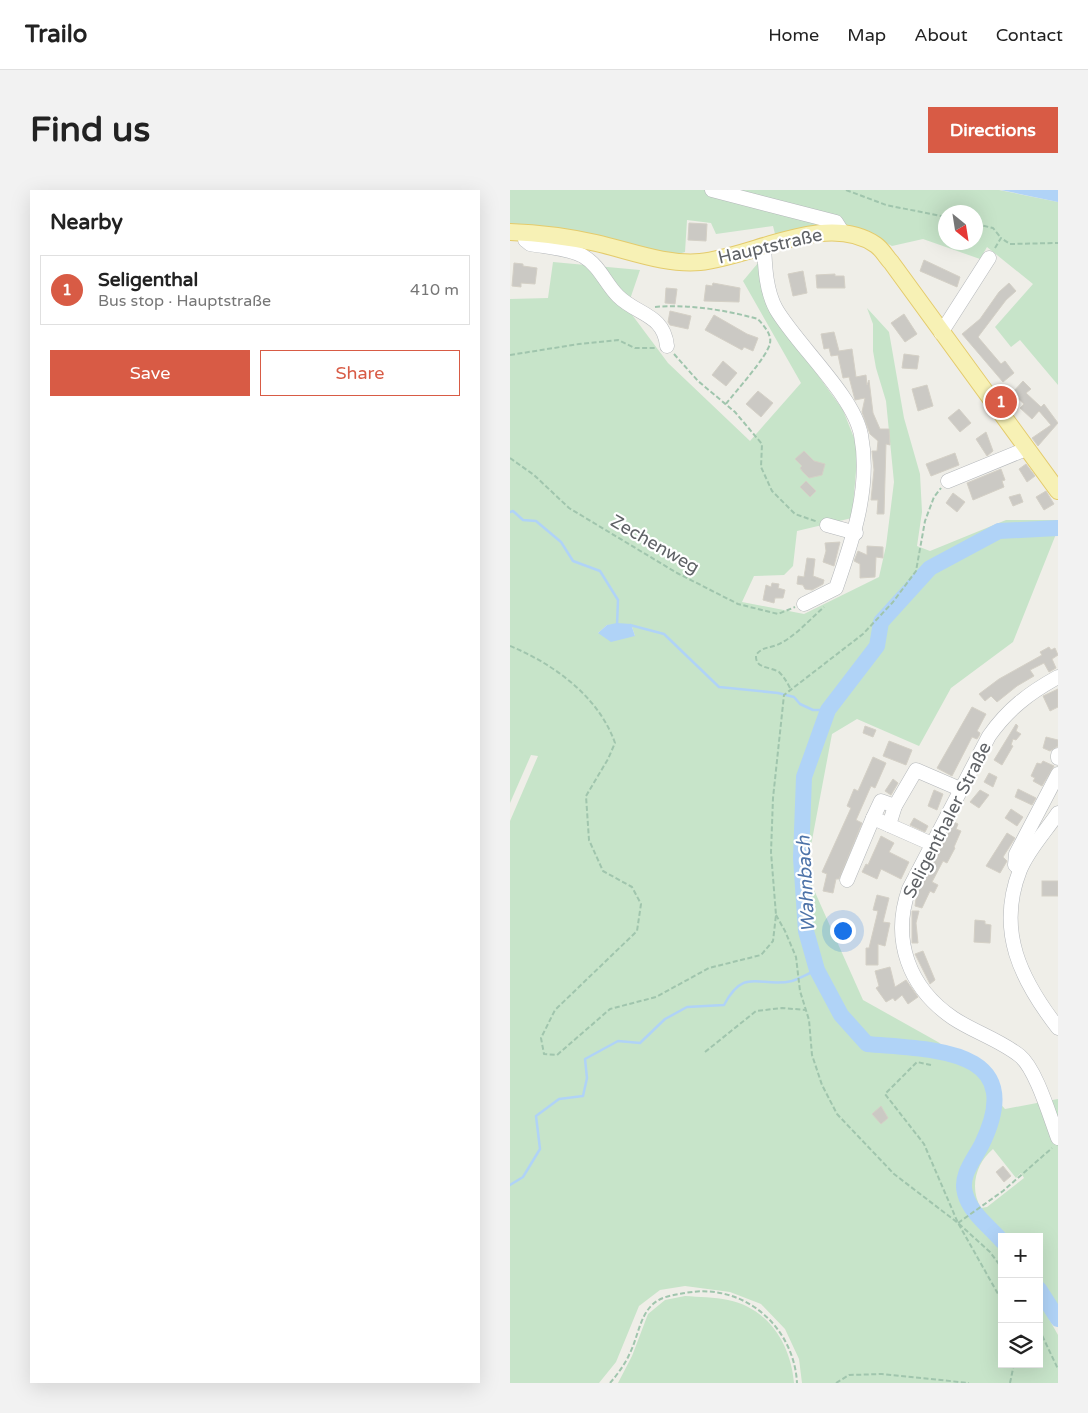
<!DOCTYPE html>
<meta charset="utf-8">
<style>
:root{--surface:#fff;--page:#f2f2f2;--text:#222;--muted:#767676;--line:#e0e0e0;--accent:#d85b45}
body{margin:0;font-family:"Varela Round",sans-serif;background:var(--page);color:var(--text)}
.controls{position:absolute;right:15px;bottom:15px;display:grid;overflow:hidden;border-radius:0px;box-shadow:0 5px 20px #0002}
.controls button{width:45px;height:45px;display:grid;place-items:center;padding:0;border:0;border-bottom:1px solid var(--line);background:var(--surface);color:var(--text);font:25px sans-serif}
.compass{position:absolute;left:428px;top:15px;width:45px;height:45px;border-radius:50%;background:var(--surface);box-shadow:0 5px 20px #0002;rotate:150deg}
.you{position:absolute;left:332px;top:740px;width:18px;height:18px;margin:-12px;border:4px solid #fff;border-radius:50%;background:#1a73e8;box-shadow:0 0 0 8px #1a73e833}
.badge{display:grid;place-items:center;width:32px;height:32px;border-radius:50%;background:var(--accent);color:#fff;font-size:16px;font-weight:700}
.pin{position:absolute;translate:-50% -50%;border:2px solid #fff;box-shadow:0 1px 5px #0006}
.list{margin:0;padding:0;list-style:none}
h2{display:flex;justify-content:space-between;align-items:center;height:65px;margin:0;padding:0 20px;font-size:21px}
h2 small{font-size:16px;font-weight:400;color:var(--muted)}
.list li{display:grid;grid-template-columns:32px 1fr auto;gap:15px;align-items:center;box-sizing:border-box;height:70px;margin:0 10px 10px;padding:0 10px;border:1px solid var(--line);border-radius:0px}
.list b{display:block;font-size:19px;white-space:nowrap}
.list p{margin:0;font-size:16px;white-space:nowrap;color:var(--muted)}
.list em{font-size:16px;font-style:normal;color:var(--muted)}
.actions{display:flex;gap:10px;padding:15px 20px}
.actions a{flex:1;padding:11px 0;border:1px solid var(--accent);border-radius:0px;text-align:center;font-size:18px;color:var(--accent)}
.actions .main{background:var(--accent);color:#fff}
.icon{flex:none;width:28px;height:28px;fill:none;stroke:currentColor;stroke-width:2;stroke-linecap:round;stroke-linejoin:round}
.map{position:relative;flex:none;width:548px;height:1193px;overflow:hidden;border-radius:0px}
header{display:flex;align-items:center;gap:30px;box-sizing:border-box;height:70px;padding:0 25px;background:var(--surface);border-bottom:1px solid var(--line)}
header strong{font-size:24px}
nav{display:flex;gap:28px;margin-inline-start:auto;font-size:18px}
.intro{display:flex;align-items:center;justify-content:space-between;box-sizing:border-box;height:120px;padding:0 30px}
h1{margin:0;font-size:35px}
.button{padding:12px 22px;border-radius:0px;background:var(--accent);color:#fff;font-size:18px;font-weight:700}
main{display:flex;gap:30px;padding:0 30px}
aside{flex:1;background:var(--surface);border-radius:0px;box-shadow:0 5px 20px #0002}
.map>svg:first-child{display:block}
.green{fill:#c7e4c9;fill-rule:evenodd}
.water{fill:#b0d3f7}
.lines{fill:none;stroke-linecap:round;stroke-linejoin:round}
.stream{stroke:#b0d3f7;stroke-width:2.5}
.river{stroke:#b0d3f7;stroke-width:16}
.building{fill:#cbc9c4;stroke:#d4d0c6}
.minor-casing{stroke:#b4b7ba;stroke-width:15}
.major-casing{stroke:#e4cb6c;stroke-width:18}
.path{stroke:#a0c5ad;stroke-width:2;stroke-dasharray:5 2.5;stroke-linecap:butt}
.minor{stroke:#fff;stroke-width:14}
.major{stroke:#f7f1b5;stroke-width:16}
.labels{text-anchor:middle;stroke-width:4.5;stroke-linejoin:round;paint-order:stroke}
.street-label{font-size:18px;fill:#5f6266;stroke:#fff}
.water-label{font-size:19px;font-style:italic;fill:#4d73a8;stroke:#fff}
</style>
<header>
<strong>Trailo</strong>
<nav><a>Home</a><a>Map</a><a>About</a><a>Contact</a></nav>
</header>
<div class="intro"><h1>Find us</h1><a class="button">Directions</a></div>
<main>
<aside>
<h2>Nearby<small></small></h2>
<ul class="list">
<li><span class="badge">1</span><div><b>Seligenthal</b><p>Bus stop · Hauptstraße</p></div><em>410 m</em></li>
</ul>
<div class="actions"><a class="main">Save</a><a>Share</a></div>
</aside>
<div class="map">
<svg width="548" height="1193" viewBox="0 0 548 1193">
<rect width="100%" height="100%" fill="#efeee8"/>
<g class="green">
<path d="M0 0H489L548 12V195L510 150 501 157 485 137 523 94 477 57 470 69 413 49 382 56 355 42 266 48 263 36 206 44 201 33 177 30 175 62 162 66 0 37ZM436 22H466V52H436Z"/>
<path d="M43 72 130 80 117 118 158 173 240 251 291 193 233 91 248 73 260 119 333 220 348 258 342 328 287 341 283 376 274 385 244 386 232 412 294 424 369 387 376 356 384 292 376 211 366 178 363 161V134L357 118 379 142 394 228 410 284 412 322 407 356 420 361 496 330H548V339L503 452 441 498 409 556 347 529 322 544 296 682 353 810 428 852 468 882 484 907 495 919 548 909V1118L539 1129 548 1145V1193H292L289 1169 275 1139 251 1114 220 1102 175 1096 150 1100 129 1116 106 1172 89 1193H0V631L28 566 21 565 0 613V109L38 108ZM121 434 125 446 88 443 97 435ZM483 959 506 988 511 983 514 988 477 1017 471 1018C459 998 466 973 483 959ZM492 1047H529V1174H492Z"/>
<path d="M175 1106C189 1107 204 1107 218 1110 258 1118 281 1154 284 1193H108L122 1166 138 1124 155 1110Z"/>
</g>
<g class="water">
<polygon points="489,0 548,0 548,12 491,0"/>
<polygon points="107,433 121,434 125,446 101,452 88,443 97,435"/>
</g>
<g class="lines">
<g class="stream">
<polyline points="0,322 3,321 13,330 26,331 51,352 63,371 90,381 108,410 107,435"/>
<polyline points="120,435 154,444 209,497 268,503 284,507 290,514 303,520 318,520"/>
<path d="M0 995 13 987 30 959 26 926 49 909 73 906 77 888 75 869 108 851 130 853 155 829 177 817 214 815C235 775 251 799 282 791 291 788 299 783 307 780"/>
</g>
<g class="river">
<path d="M492 1051C479 1036 460 1023 455 1003 450 985 464 970 472 954 519 857 423 860 357 854L331 825 307 780 296 741 291 668 294 587 318 520 367 456 371 432 420 378 489 341 548 338"/>
<polyline points="529,1099 548,1129"/>
</g>
</g>
<g class="building">
<polygon points="179,33 197,34 196,51 178,50"/>
<polygon points="414,70 450,87 447,97 410,81"/>
<polygon points="4,73 13,74 13,76 27,78 25,94 11,93 11,97 2,96"/>
<polygon points="293,81 297,103 283,106 278,84"/>
<polygon points="325,84 325,86 334,86 335,98 307,98 306,85"/>
<polygon points="203,93 230,98 229,112 194,111 196,95 202,96"/>
<polygon points="499,93 506,101 496,110 468,147 491,174 495,171 504,183 493,192 452,144 470,129 489,102"/>
<polygon points="156,98 167,99 165,114 155,113"/>
<polygon points="160,121 181,126 178,139 160,135 158,132"/>
<polygon points="394,124 407,144 395,152 381,133"/>
<polygon points="204,125 237,144 248,148 243,161 234,157 232,160 195,140"/>
<polygon points="324,142 329,161 342,159 346,187 356,185 357,195 359,190 363,223 370,239 379,239 380,255 376,254 374,324 367,324 368,310 361,310 364,280 362,261 367,261 368,251 360,244 352,222 355,208 345,210 339,187 333,188 328,165 321,166 319,158 314,159 311,144"/>
<polygon points="394,164 409,166 407,179 392,178"/>
<polygon points="213,171 227,183 216,196 202,185"/>
<polygon points="513,191 521,199 516,203 531,217 534,214 548,233 528,256 522,248 541,235 529,221 522,229 510,218 514,214 502,203"/>
<polygon points="417,195 423,216 408,221 402,199"/>
<polygon points="248,201 263,213 251,227 236,214"/>
<polygon points="449,219 461,233 450,242 438,228"/>
<polygon points="476,242 483,261 477,266 466,249"/>
<polygon points="294,261 304,271 315,274 312,285 299,288 293,282 290,278 292,276 285,269"/>
<polygon points="445,263 449,275 421,286 416,274"/>
<polygon points="516,274 525,286 517,292 509,279"/>
<polygon points="491,279 495,290 492,291 494,297 463,310 457,293"/>
<polygon points="296,291 306,301 300,307 290,297"/>
<polygon points="536,301 544,314 534,320 526,307"/>
<polygon points="443,303 455,312 447,322 436,313"/>
<polygon points="510,304 513,312 503,316 499,307"/>
<polygon points="330,352 324,376 313,372 316,361 315,353"/>
<polygon points="357,356 373,357 373,368 366,367 365,387 350,388 350,374 344,371 348,361 357,365"/>
<polygon points="297,368 305,369 303,386 314,390 313,394 302,400 295,399 293,395 287,394 288,386 294,387"/>
<polygon points="262,393 269,394 268,398 275,400 273,408 265,408 264,413 253,410 256,395 261,397"/>
<polygon points="539,457 541,460 545,458 548,465 542,469 546,478 539,482 534,473 520,480 524,486 507,496 487,512 481,506 475,511 469,504 489,489 532,465 530,462"/>
<polygon points="548,499 548,517 540,521 533,506"/>
<polygon points="462,517 476,524 467,541 470,543 469,546 467,549 462,547 442,586 427,578"/>
<polygon points="506,534 508,536 506,541 511,544 506,550 503,549 501,555 503,556 492,575 484,570"/>
<polygon points="355,536 366,540 363,547 353,543"/>
<polygon points="536,547 548,550 548,556 540,561 533,558"/>
<polygon points="379,551 402,560 396,575 373,566"/>
<polygon points="363,567 376,573 365,598 361,596 346,630 352,633 329,689 326,689 323,703 313,701 317,684 312,682 341,618 337,616 344,599 348,601"/>
<polygon points="533,571 544,576 532,596 523,591 525,588 521,586 527,573 531,574"/>
<polygon points="479,583 487,587 483,597 474,592"/>
<polygon points="383,589 388,593 381,605 375,601"/>
<polygon points="508,599 526,608 522,615 505,607"/>
<polygon points="424,600 433,604 427,620 418,616"/>
<polygon points="470,600 479,605 469,618 460,612"/>
<polygon points="501,619 513,627 507,636 495,628"/>
<polygon points="404,628 418,636 415,642 400,635"/>
<polygon points="444,632 448,634 446,639 451,641 444,657 445,658 437,673 433,671 422,692 428,695 424,703 420,701 412,718 405,716 407,702"/>
<polygon points="497,643 505,648 493,667 497,671 490,683 476,676"/>
<polygon points="371,646 384,653 379,662 399,672 391,689 371,679 367,689 352,682 356,674 358,675"/>
<rect x="532" y="691" width="16" height="15"/>
<polygon points="367,705 379,708 373,732 380,733 375,756 368,754 368,775 356,775 356,758 359,758 368,721 363,720"/>
<polygon points="402,721 409,721 406,733 408,753 402,753"/>
<polygon points="465,730 475,731 475,734 481,735 480,753 464,752"/>
<polygon points="413,761 425,790 420,794 405,764"/>
<polygon points="380,777 385,797 396,790 408,807 398,814 392,805 385,811 383,808 376,812 366,798 369,796 365,781"/>
<polygon points="371,916 378,928 371,934 362,924"/>
<polygon points="493,976 501,986 494,992 486,982"/>
</g>
<g class="lines">
<defs>
<g id="minor">
<polyline points="202,0 326,32 333,43"/>
<path d="M15 42V50L20 54C36 57 58 58 73 66 90 76 95 93 108 106 127 125 154 124 157 156"/>
<path d="M254 56C255 77 256 101 266 119 287 155 344 206 351 245 361 297 343 349 326 398L294 414"/>
<polyline points="431,143 479,68"/>
<polyline points="438,291 516,259"/>
<polyline points="317,335 346,343"/>
<path d="M548 487C519 503 498 519 479 546L399 699C381 750 399 798 443 828 464 842 490 850 510 866 526 879 540 927 548 948"/>
<polyline points="548,565 548,568"/>
<path d="M548 623C536 641 518 660 510 680 486 741 511 790 548 838"/>
<polyline points="363,628 371,611 385,616"/>
<polyline points="422,654 379,635 385,616 406,580 450,599"/>
<polyline points="510,679 505,675 506,664 548,584"/>
<polyline points="337,690 363,628 379,635"/>
</g>
<path id="major" d="M0 42C28 43 59 47 86 53 121 61 155 75 190 72 242 67 317 21 366 55 372 59 376 67 381 72L548 301"/>
</defs>
<use href="#minor" class="minor-casing"/>
<use href="#major" class="major-casing"/>
<g class="path">
<polyline points="336,0 376,15 436,27"/>
<polyline points="466,34 483,38 491,48"/>
<polyline points="485,58 491,48 500,54 548,53"/>
<path d="M145 117C178 114 216 120 248 129 253 135 262 144 260 153 258 166 225 202 216 214"/>
<polyline points="164,164 188,191 225,222 252,254 251,277 262,301 285,324 308,332"/>
<polyline points="0,165 69,154 108,150 125,158 145,158"/>
<polyline points="0,268 24,285 59,318 167,383 228,414 268,424 285,417"/>
<path d="M0 456C44 474 89 507 105 553L98 569 76 606 79 650 93 681 122 697 131 714 127 741 45 820 31 848 34 864 47 865 100 819 146 807 199 778 251 765 263 751 266 725 261 662 263 608 274 505 353 444 383 412 406 381 415 331 424 307 431 298"/>
<path d="M280 498C277 492 274 487 269 482 259 476 245 479 246 465 252 457 259 458 267 455 285 447 299 430 314 417"/>
<polyline points="266,725 275,741 286,767 290,801 299,830 302,865 312,895 327,924 384,984 448,1033 480,1062 492,1078"/>
<polyline points="195,862 246,821 272,818 296,820"/>
<polyline points="421,875 407,872 375,904 414,954 448,1033 492,1111"/>
<polyline points="448,1033 493,1001 542,958"/>
<polyline points="529,1139 548,1179"/>
<path d="M100 1193C107 1185 115 1174 119 1165 128 1148 129 1127 143 1114 152 1106 164 1105 175 1103 233 1092 284 1136 287 1193"/>
<polyline points="326,1193 339,1185 372,1184 459,1193"/>
<polyline points="500,1193 504,1174"/>
</g>
<use href="#minor" class="minor"/>
<use href="#major" class="major"/>
</g>
<g class="labels">
<g class="street-label">
<text transform="translate(260 56) rotate(-13)" y="6">Hauptstraße</text>
<text transform="translate(145 354) rotate(30)" y="6">Zechenweg</text>
<text transform="translate(437 630) rotate(-63)" y="6">Seligenthaler Straße</text>
</g>
<g class="water-label">
<text transform="translate(295 694) rotate(-93)" y="7">Wahnbach</text>
</g>
</g>
</svg>
<div class="controls">
<button>+</button>
<button>−</button>
<button><svg class="icon" aria-label="layers" viewBox="0 0 24 24"><path d="M12 4l9 5-9 5-9-5zM3 14l9 5 9-5"/></svg></button>
</div>
<svg class="compass" viewBox="-18 -18 36 36"><path d="M0-13l5 13h-10z" fill="#e53935"/><path d="M0 13l5-13h-10z" fill="#767676"/></svg>
<div class="you"></div>
<div class="pin badge" style="left:491px;top:212px">1</div>
</div>
</main>
